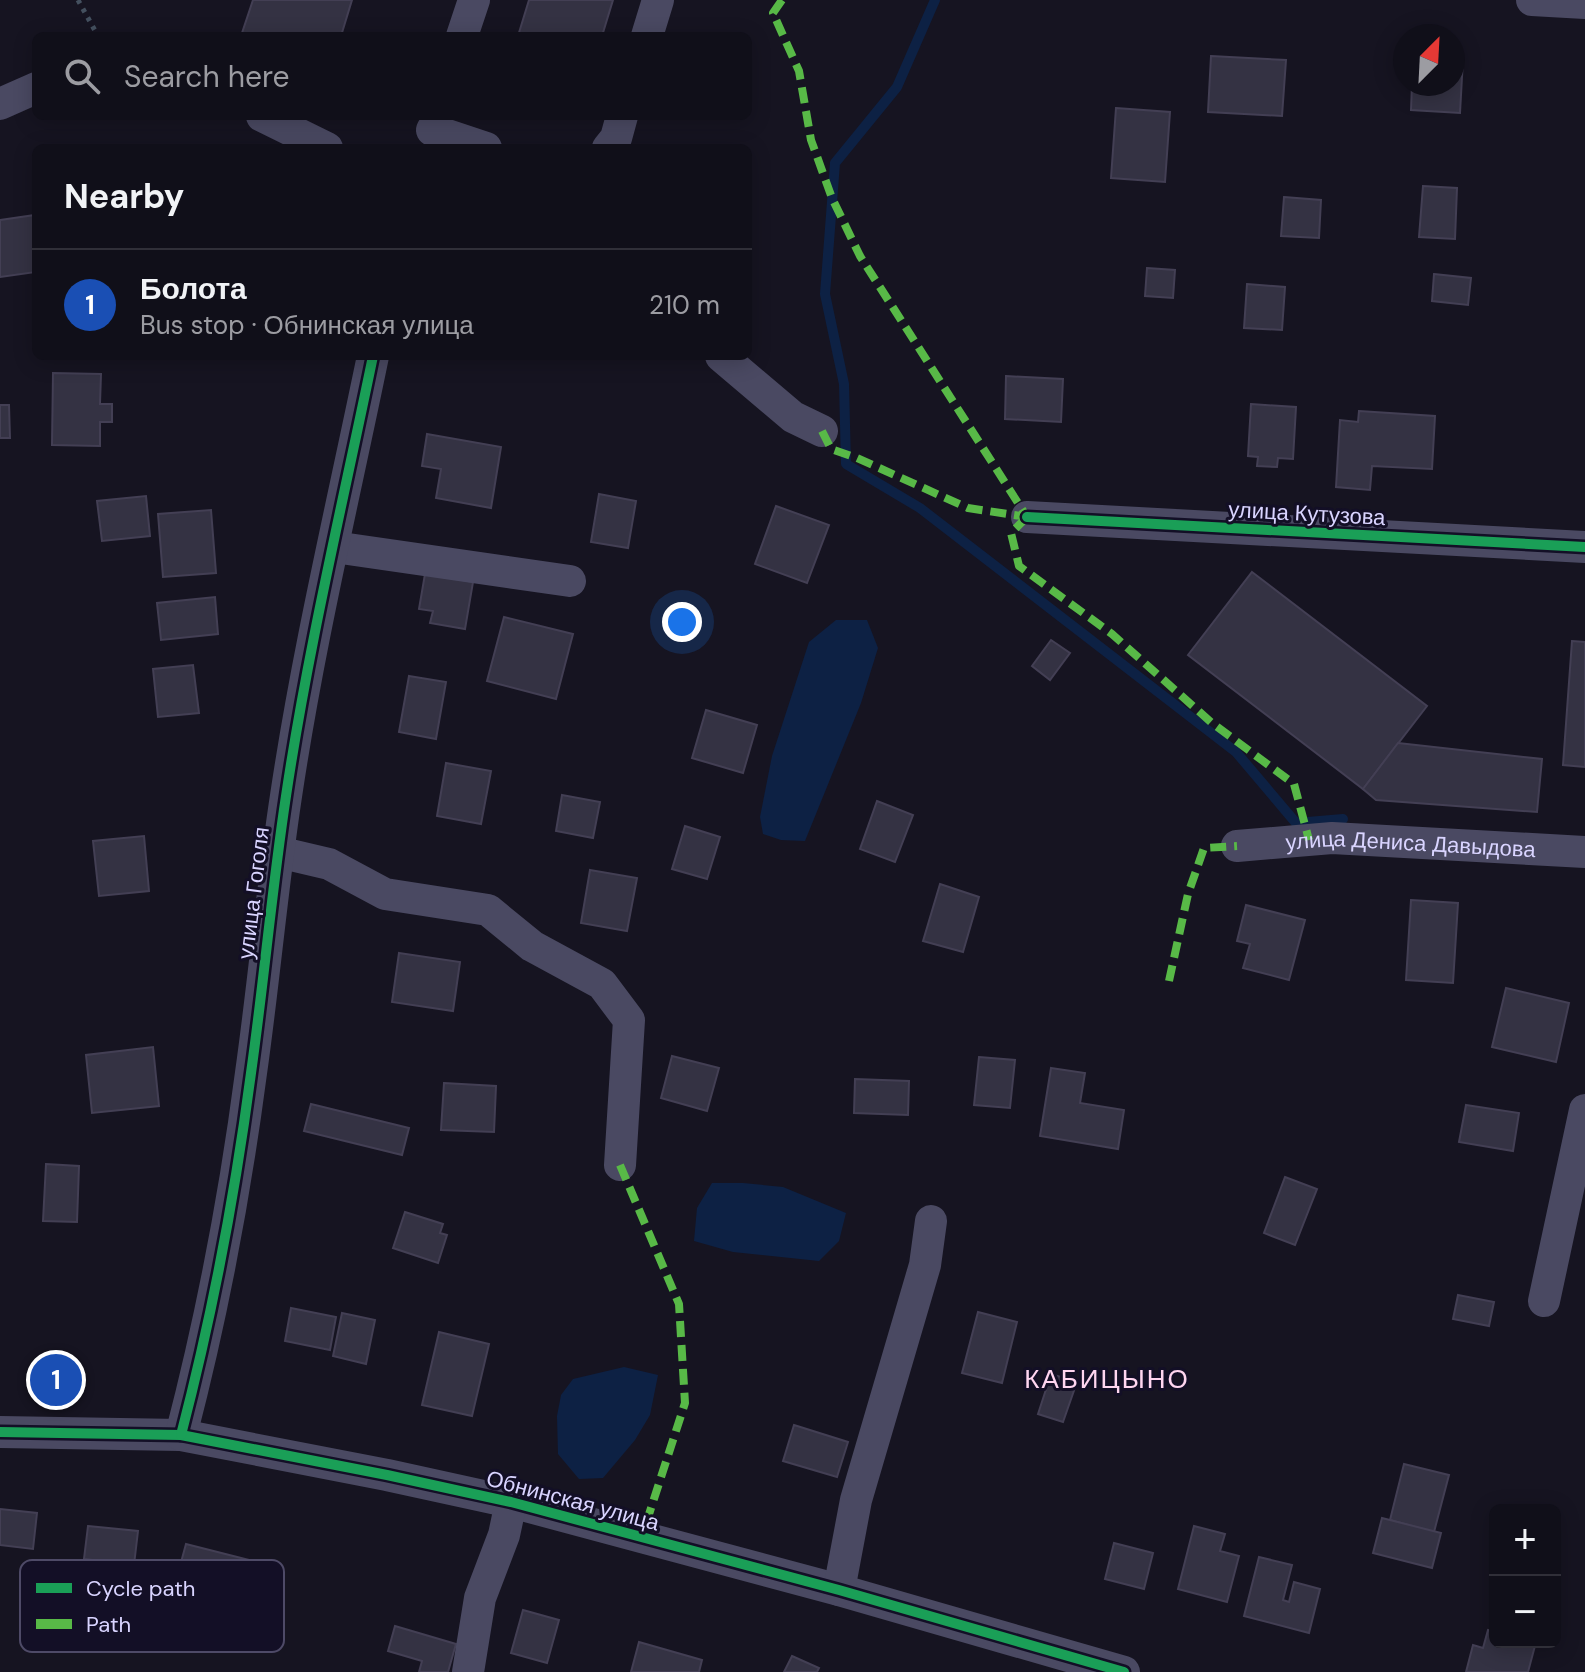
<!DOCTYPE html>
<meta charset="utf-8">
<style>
:root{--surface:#100f19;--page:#191822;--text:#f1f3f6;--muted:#9c9ca2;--line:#302f38;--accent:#9591b1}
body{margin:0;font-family:"DM Sans",sans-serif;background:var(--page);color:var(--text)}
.controls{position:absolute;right:24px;bottom:24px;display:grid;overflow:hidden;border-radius:12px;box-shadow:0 4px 20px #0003}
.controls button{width:72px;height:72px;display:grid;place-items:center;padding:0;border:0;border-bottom:2px solid var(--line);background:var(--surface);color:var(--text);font:40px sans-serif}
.compass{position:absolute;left:1393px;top:24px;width:72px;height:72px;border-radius:50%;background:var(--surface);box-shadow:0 4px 20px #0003;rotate:24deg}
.you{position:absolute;left:682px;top:622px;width:28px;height:28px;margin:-20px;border:6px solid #fff;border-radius:50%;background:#1a73e8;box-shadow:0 0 0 12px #1a73e833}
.badge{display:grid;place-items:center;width:52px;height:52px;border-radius:50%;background:var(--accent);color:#fff;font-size:26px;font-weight:700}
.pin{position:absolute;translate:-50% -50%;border:4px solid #fff;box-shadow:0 2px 8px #0006}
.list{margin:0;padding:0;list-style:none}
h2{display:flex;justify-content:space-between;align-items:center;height:104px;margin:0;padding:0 32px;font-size:34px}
h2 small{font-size:26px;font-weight:400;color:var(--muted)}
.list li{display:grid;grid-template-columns:52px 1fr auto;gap:24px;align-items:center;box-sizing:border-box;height:112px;padding:0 32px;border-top:2px solid var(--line)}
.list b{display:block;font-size:30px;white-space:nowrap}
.list p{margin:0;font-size:26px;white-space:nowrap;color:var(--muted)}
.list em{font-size:26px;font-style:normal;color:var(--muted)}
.icon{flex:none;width:44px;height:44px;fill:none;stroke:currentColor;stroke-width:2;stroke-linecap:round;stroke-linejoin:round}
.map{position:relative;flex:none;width:1585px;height:1672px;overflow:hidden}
.search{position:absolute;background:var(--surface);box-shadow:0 4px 20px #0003;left:32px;top:32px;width:720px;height:88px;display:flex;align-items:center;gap:20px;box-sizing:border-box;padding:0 28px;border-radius:12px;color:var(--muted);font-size:30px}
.panel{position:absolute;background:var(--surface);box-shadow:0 4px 20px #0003;left:32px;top:144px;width:720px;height:216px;border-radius:12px}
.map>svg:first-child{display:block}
.water{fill:#0d2144}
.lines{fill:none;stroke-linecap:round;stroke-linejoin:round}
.stream{stroke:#0d2144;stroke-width:10}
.building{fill:#343243;stroke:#433f54;stroke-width:2}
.path{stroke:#44505f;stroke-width:5;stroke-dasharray:4 6;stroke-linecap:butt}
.minor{stroke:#4a4962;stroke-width:32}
.quiet{stroke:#58b947;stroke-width:8;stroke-dasharray:16 8;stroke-linecap:butt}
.cycleway-casing{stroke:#130f26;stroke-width:15}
.cycleway{stroke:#1a9f57;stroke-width:10}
.labels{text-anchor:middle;stroke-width:6;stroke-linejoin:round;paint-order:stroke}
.street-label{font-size:22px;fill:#d9d4ff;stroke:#130f26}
.quarter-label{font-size:26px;letter-spacing:2px;fill:#ffd6f0;stroke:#130f26}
.key{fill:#130f26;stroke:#4e4a67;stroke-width:2}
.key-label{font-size:22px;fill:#d9d4ff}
</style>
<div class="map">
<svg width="1585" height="1672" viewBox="0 0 1585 1672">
<rect width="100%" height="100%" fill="#161421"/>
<g class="water">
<polygon points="836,620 867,620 878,648 861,703 805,841 781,840 763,834 760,817 772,756 809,642"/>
<polygon points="712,1183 743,1183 783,1187 846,1213 839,1241 819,1261 733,1252 694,1241 697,1208"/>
<polygon points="624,1367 658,1375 650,1415 635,1440 603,1478 579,1479 558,1454 557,1416 561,1395 573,1379"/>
</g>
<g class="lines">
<polyline class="stream" points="935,0 897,87 835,163 825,294 844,384 846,464 920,508 1236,752 1296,823 1343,819"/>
</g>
<g class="building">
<polygon points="253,0 352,0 341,36 241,36"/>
<polygon points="529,0 613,0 602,36 518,36"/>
<polygon points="1211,56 1286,60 1282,116 1208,112"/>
<polygon points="1453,58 1463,59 1460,113 1411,110 1412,84 1453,84"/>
<polygon points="1116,108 1170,112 1165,182 1111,178"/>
<polygon points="1423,186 1457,188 1455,239 1419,237"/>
<polygon points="1284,197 1321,200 1319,238 1281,236"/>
<polygon points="35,215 36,272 0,277 0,220"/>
<polygon points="1147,268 1175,270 1173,298 1145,296"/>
<polygon points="1434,274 1471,278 1468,305 1432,301"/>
<polygon points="1247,284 1285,287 1282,330 1244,328"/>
<polygon points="53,373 101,374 100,404 112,404 112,422 100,422 100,446 52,445"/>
<polygon points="1006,376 1063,379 1061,422 1005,419"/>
<polygon points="1251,404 1296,407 1293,459 1278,458 1277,467 1257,466 1258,457 1248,456"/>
<polygon points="0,405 9,405 10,438 0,438"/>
<polygon points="1359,411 1435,416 1432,469 1372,466 1370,490 1336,487 1340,420 1358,422"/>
<polygon points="427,434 501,447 491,508 436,498 441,469 422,466"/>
<polygon points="599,494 636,501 628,548 591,542"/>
<polygon points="146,496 150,536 102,541 97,501"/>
<polygon points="776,506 829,525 807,583 755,564"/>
<polygon points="211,510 216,573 163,577 158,514"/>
<polygon points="1252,572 1427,706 1363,789 1188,655"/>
<polygon points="425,574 473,582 465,629 430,623 433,611 419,609"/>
<polygon points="215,597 218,634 161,640 157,603"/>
<polygon points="504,617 573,634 556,699 487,681"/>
<polygon points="1051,640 1070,653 1050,680 1032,666"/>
<polygon points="1572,641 1585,642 1585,767 1563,765"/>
<polygon points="193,665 199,713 158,717 153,669"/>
<polygon points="409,676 446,682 436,739 399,732"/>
<polygon points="706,710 757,725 743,773 692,758"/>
<polygon points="1398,743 1542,759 1537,812 1376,800 1363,789"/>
<polygon points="446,763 491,771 481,824 437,816"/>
<polygon points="562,795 600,802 593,838 556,831"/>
<polygon points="877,801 913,815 895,862 860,849"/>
<polygon points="685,826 720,837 707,879 672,869"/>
<polygon points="144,836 149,891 99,896 93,841"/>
<polygon points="590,870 637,878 627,931 581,923"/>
<polygon points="940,884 979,897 963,952 923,941"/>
<polygon points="1411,900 1458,903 1453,983 1406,980"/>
<polygon points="1246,905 1305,920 1289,980 1243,968 1250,944 1237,941"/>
<polygon points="399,953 460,962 453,1011 392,1002"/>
<polygon points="1506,988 1569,1003 1556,1062 1492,1047"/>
<polygon points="153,1047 159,1106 92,1113 86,1055"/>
<polygon points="672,1056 719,1068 707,1111 661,1098"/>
<polygon points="979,1057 1015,1060 1010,1108 974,1105"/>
<polygon points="1051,1068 1085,1073 1080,1103 1124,1110 1118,1149 1040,1136"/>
<polygon points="855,1079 909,1081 908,1115 854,1113"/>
<polygon points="444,1083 496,1086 494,1132 441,1130"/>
<polygon points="311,1104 409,1128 402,1155 304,1131"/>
<polygon points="1466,1105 1519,1113 1513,1151 1459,1142"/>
<polygon points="46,1164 79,1166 77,1222 43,1221"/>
<polygon points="1285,1177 1317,1189 1295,1245 1264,1233"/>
<polygon points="405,1212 443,1224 440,1233 447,1235 438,1263 393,1248"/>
<polygon points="1458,1295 1494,1302 1489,1326 1453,1319"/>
<polygon points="291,1308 336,1317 330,1350 285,1341"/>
<polygon points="978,1312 1017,1322 1002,1383 962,1373"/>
<polygon points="342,1313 375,1320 366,1364 333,1356"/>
<polygon points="439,1332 489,1344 472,1416 422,1405"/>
<polygon points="1051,1374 1077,1382 1063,1422 1038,1414"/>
<polygon points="794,1425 848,1442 837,1477 783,1461"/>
<polygon points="1404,1464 1449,1475 1434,1532 1390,1520"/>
<polygon points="0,1509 37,1513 33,1549 0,1545"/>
<polygon points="1382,1518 1441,1533 1432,1568 1373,1553"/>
<polygon points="88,1526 138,1531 134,1565 84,1559"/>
<polygon points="1194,1526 1225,1534 1220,1551 1239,1556 1227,1602 1178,1589"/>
<polygon points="1114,1543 1153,1553 1144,1589 1105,1579"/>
<polygon points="186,1544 253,1561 245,1590 214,1581 210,1598 174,1588"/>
<polygon points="1259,1557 1292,1565 1283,1600 1289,1602 1294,1582 1320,1589 1309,1633 1244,1616"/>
<polygon points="523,1610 559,1620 547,1663 511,1653"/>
<polygon points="395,1626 456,1644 448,1672 419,1672 422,1661 388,1651"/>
<polygon points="1488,1630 1495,1632 1495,1642 1536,1642 1528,1672 1466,1672 1473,1645 1483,1648"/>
<polygon points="639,1642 702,1660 699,1672 631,1672"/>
<polygon points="792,1656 819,1668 817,1672 784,1672"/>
</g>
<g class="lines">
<polyline class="path" points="78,0 98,36"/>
<g class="minor">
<polyline points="1532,0 1585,3"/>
<polyline points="462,36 474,0"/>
<polyline points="647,36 658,0"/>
<polyline points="0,104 36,88"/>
<polyline points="262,116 327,148"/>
<polyline points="432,130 486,148"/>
<polyline points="608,148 616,138 622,116"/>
<polyline points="721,356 793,417 822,431"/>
<polyline points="1027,517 1585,547"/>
<polyline points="334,547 570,581"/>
<path id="s1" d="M1237 846 1332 838 1585 852"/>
<polyline points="278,852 329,864 385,894 488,910 532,946 602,984 629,1020 620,1165"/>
<polyline points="1544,1301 1585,1110"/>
<polyline points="0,1432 181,1435 387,1475 511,1502 839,1590 1124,1672"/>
<path d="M181 1435C212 1316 235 1195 251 1073 264 981 272 888 286 796 308 648 343 502 373 356"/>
<polyline points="839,1590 856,1500 925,1265 931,1221"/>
<polyline points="468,1672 480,1598 504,1535 511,1502"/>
</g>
<g class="quiet">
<polyline points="782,0 773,13 799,71 811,140 832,198 860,256 1027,517"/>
<polyline points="822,431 831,449 857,458 968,508 1027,517"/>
<polyline points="1027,517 1011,533 1019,566 1112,634 1212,723 1294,784 1309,840"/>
<polyline points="1169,981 1188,894 1204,848 1237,846"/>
<polyline points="620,1165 679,1304 685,1403 641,1539"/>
</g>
<defs>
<g id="cycleway">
<polyline points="1027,517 1585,547"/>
<polyline points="0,1432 181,1435 387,1475 511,1502 839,1590 1124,1672"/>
<path d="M181 1435C212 1316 235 1195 251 1073 264 981 272 888 286 796 308 648 343 502 373 356"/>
</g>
</defs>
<use href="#cycleway" class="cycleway-casing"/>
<use href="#cycleway" class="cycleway"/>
</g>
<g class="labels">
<g class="street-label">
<text transform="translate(1307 513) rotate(3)" y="8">улица Кутузова</text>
<text dy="8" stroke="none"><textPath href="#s1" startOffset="174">улица Дениса Давыдова</textPath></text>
<text transform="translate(253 893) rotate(-83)" y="8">улица Гоголя</text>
<text transform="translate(573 1500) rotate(15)" y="8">Обнинская улица</text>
</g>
<g class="quarter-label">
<text x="1107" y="1388">КАБИЦЫНО</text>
</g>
</g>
<rect x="20" y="1560" width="264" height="92" rx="12" class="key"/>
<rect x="36" y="1583" width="36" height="10" fill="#1a9f57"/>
<rect x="36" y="1619" width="36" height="10" fill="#58b947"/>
<g class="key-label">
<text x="86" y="1596">Cycle path</text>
<text x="86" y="1632">Path</text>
</g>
</svg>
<div class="controls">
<button>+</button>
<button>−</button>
</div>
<svg class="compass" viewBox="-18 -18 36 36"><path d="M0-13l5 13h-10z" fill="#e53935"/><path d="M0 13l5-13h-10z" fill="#9c9ca2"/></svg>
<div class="you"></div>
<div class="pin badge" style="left:56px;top:1380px;background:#1a4fb4">1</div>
<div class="search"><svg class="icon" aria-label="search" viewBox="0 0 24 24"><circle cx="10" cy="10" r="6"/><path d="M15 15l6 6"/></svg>Search here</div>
<section class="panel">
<h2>Nearby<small></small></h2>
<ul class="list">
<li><span class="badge" style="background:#1a4fb4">1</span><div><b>Болота</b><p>Bus stop · Обнинская улица</p></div><em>210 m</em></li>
</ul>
</section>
</div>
